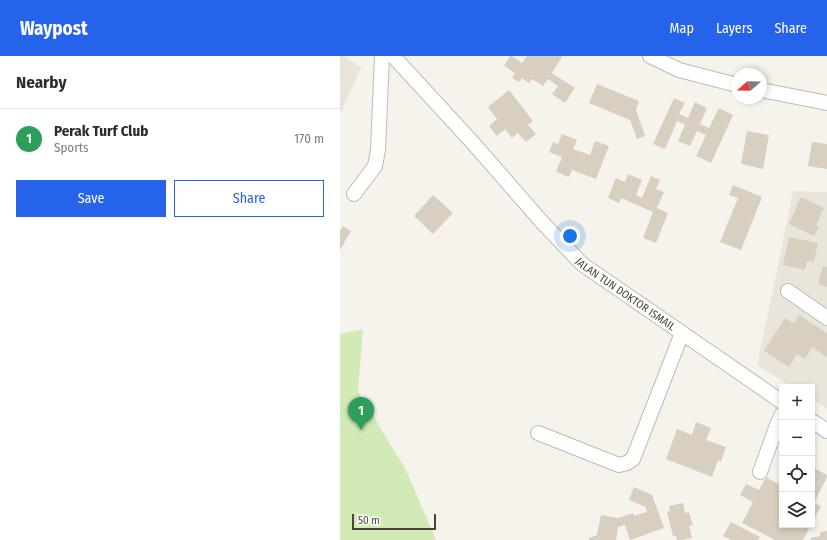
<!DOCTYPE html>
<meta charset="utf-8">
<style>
:root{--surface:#fff;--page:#f7f7f7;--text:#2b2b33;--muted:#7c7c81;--line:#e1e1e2;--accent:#2563eb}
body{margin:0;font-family:"Fira Sans Condensed",sans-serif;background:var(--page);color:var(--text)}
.controls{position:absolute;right:12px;bottom:12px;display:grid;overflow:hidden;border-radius:0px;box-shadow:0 2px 6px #0003}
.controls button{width:36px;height:36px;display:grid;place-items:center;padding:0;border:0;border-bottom:1px solid var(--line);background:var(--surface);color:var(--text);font:20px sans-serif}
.compass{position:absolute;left:391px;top:12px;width:36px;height:36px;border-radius:50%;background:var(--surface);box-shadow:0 2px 6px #0003;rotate:250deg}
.scale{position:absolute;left:12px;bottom:10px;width:84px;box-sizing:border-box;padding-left:4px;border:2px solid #4b4439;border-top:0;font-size:11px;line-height:14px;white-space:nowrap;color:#4b4439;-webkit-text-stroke:3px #fff;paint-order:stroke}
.you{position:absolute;left:230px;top:180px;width:14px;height:14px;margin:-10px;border:3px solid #fff;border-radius:50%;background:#1a73e8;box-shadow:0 0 0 6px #1a73e833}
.badge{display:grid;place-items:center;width:26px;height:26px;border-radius:50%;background:var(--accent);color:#fff;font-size:13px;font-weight:700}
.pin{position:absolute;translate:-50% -33px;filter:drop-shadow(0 1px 2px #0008)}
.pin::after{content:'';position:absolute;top:21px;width:14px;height:12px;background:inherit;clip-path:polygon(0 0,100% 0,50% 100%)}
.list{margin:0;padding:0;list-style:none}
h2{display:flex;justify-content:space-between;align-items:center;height:52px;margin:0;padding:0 16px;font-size:17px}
h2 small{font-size:13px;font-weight:400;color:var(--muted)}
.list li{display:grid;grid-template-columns:26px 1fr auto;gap:12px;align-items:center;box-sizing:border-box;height:60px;padding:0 16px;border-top:1px solid var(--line)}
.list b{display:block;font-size:15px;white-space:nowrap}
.list p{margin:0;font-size:13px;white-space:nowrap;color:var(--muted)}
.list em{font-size:13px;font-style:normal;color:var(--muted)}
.actions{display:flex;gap:8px;padding:12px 16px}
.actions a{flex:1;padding:9px 0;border:1px solid var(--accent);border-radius:0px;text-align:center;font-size:14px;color:var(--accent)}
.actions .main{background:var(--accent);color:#fff}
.icon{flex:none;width:22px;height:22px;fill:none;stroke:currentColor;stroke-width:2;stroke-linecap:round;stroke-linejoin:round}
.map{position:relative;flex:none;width:487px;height:484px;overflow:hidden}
header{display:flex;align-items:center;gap:24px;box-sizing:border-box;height:56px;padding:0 20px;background:var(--accent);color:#fff}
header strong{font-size:19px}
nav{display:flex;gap:22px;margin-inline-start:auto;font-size:14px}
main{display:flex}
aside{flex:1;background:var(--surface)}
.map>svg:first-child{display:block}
.residential{fill:#eae5da}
.garden{fill:#d2eab5}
.building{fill:#d8cfc1}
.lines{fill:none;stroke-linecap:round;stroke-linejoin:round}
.minor-casing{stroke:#c2bbae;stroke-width:16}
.minor{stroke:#fff;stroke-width:14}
.labels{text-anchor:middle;stroke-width:4;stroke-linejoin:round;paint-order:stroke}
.street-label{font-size:11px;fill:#4b4439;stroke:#fff}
</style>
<header>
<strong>Waypost</strong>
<nav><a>Map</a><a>Layers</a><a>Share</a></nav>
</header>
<main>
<aside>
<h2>Nearby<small></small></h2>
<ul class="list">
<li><span class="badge" style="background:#2e9e5b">1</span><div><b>Perak Turf Club</b><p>Sports</p></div><em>170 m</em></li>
</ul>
<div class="actions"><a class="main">Save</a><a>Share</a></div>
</aside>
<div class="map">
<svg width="487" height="484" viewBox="0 0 487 484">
<rect width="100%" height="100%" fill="#f6f3ec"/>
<g class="residential">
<polygon points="0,0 4,0 21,12 0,58"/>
<polygon points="453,135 487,136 487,353 472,343 472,331 452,331 417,309 438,210"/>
</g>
<polygon class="garden" points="23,273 18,335 66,414 96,484 0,484 0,278"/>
<g class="building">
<polygon points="170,0 172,0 182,7 187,0 221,0 222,1 212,17 235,32 225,47 212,38 218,30 208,23 203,30 192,23 189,27 182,22 179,26 172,22 175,17 164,10"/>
<polygon points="257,28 299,45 296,54 305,80 297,83 290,64 249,47"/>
<polygon points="169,34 193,65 188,69 196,78 186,86 178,77 172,82 165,73 157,80 149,70 157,63 148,51"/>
<polygon points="334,42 345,47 339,58 348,62 355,46 367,52 360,68 369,72 379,52 393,59 371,107 356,100 366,79 357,75 350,90 338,85 345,69 337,65 325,93 313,88"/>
<polygon points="407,75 429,79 423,113 401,108"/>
<polygon points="222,78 237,84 233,93 250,99 255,85 269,90 256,123 232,114 229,121 216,116 222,101 209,96 213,86 218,88"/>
<polygon points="472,86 487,88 487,113 468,110"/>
<polygon points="288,118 302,124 296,139 302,142 311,120 320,124 316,133 324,136 317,152 328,157 316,187 303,182 313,156 281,142 279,147 268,142 276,122 285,126"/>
<polygon points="393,129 422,141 401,194 380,186 398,142 389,139"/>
<polygon points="93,139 113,157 93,178 74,160"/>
<polygon points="461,141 484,152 476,169 479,170 474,180 449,168"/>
<polygon points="3,170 11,175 0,194 0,175"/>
<polygon points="449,181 478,187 474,206 467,205 465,214 443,209"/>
<polygon points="483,210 487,211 487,231 478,228"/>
<polygon points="459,259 487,277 487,301 472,291 465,303 457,298 449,311 424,295 445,262 454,268"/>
<polygon points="356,366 371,372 366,384 386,391 381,406 378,404 372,421 326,403 337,373 352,379"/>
<polygon points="472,411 487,419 487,421 474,447 481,450 472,467"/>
<polygon points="426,421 442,430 442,469 471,469 463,484 435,484 402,467 413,446 400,439 406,428 419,434"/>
<polygon points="294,431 312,439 324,472 290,484 285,469 278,471 276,484 249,484 249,482 257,479 261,459 278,462 293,457 294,460 307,456 306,451 289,444"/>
<polygon points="343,447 345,457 349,456 353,469 349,470 352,482 342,484 337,484 336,480 333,480 327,456 330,455 329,450"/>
<polygon points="391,466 420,481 418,484 391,484 383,480"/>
<polygon points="487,475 487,484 471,484 470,482 480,480 480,476"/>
</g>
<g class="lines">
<defs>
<g id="minor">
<path id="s1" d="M53 0 133 87 201 165 242 208 442 346"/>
<polyline points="310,0 339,14 397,29"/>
<polyline points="421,34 487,47"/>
<polyline points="14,138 35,110 38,94 42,0"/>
<polyline points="448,235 487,262"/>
<polyline points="472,365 487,375"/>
<polyline points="198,377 279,409 287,407 293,403 342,277"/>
<polyline points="420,416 437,369 442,358"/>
</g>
</defs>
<use href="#minor" class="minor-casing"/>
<use href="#minor" class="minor"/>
</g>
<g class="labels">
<g class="street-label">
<text dy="4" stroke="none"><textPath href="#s1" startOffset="334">JALAN TUN DOKTOR ISMAIL</textPath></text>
</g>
</g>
</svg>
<div class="controls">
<button>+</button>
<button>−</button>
<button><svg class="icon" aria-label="locate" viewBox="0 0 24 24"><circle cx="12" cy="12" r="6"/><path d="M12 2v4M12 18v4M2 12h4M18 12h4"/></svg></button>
<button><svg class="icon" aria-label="layers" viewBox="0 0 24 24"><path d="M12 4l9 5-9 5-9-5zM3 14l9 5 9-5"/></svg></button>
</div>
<svg class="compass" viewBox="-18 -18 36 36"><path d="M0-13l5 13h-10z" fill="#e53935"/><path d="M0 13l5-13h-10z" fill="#7c7c81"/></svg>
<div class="scale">50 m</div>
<div class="you"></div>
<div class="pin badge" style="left:21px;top:374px;background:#2e9e5b">1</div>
</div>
</main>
